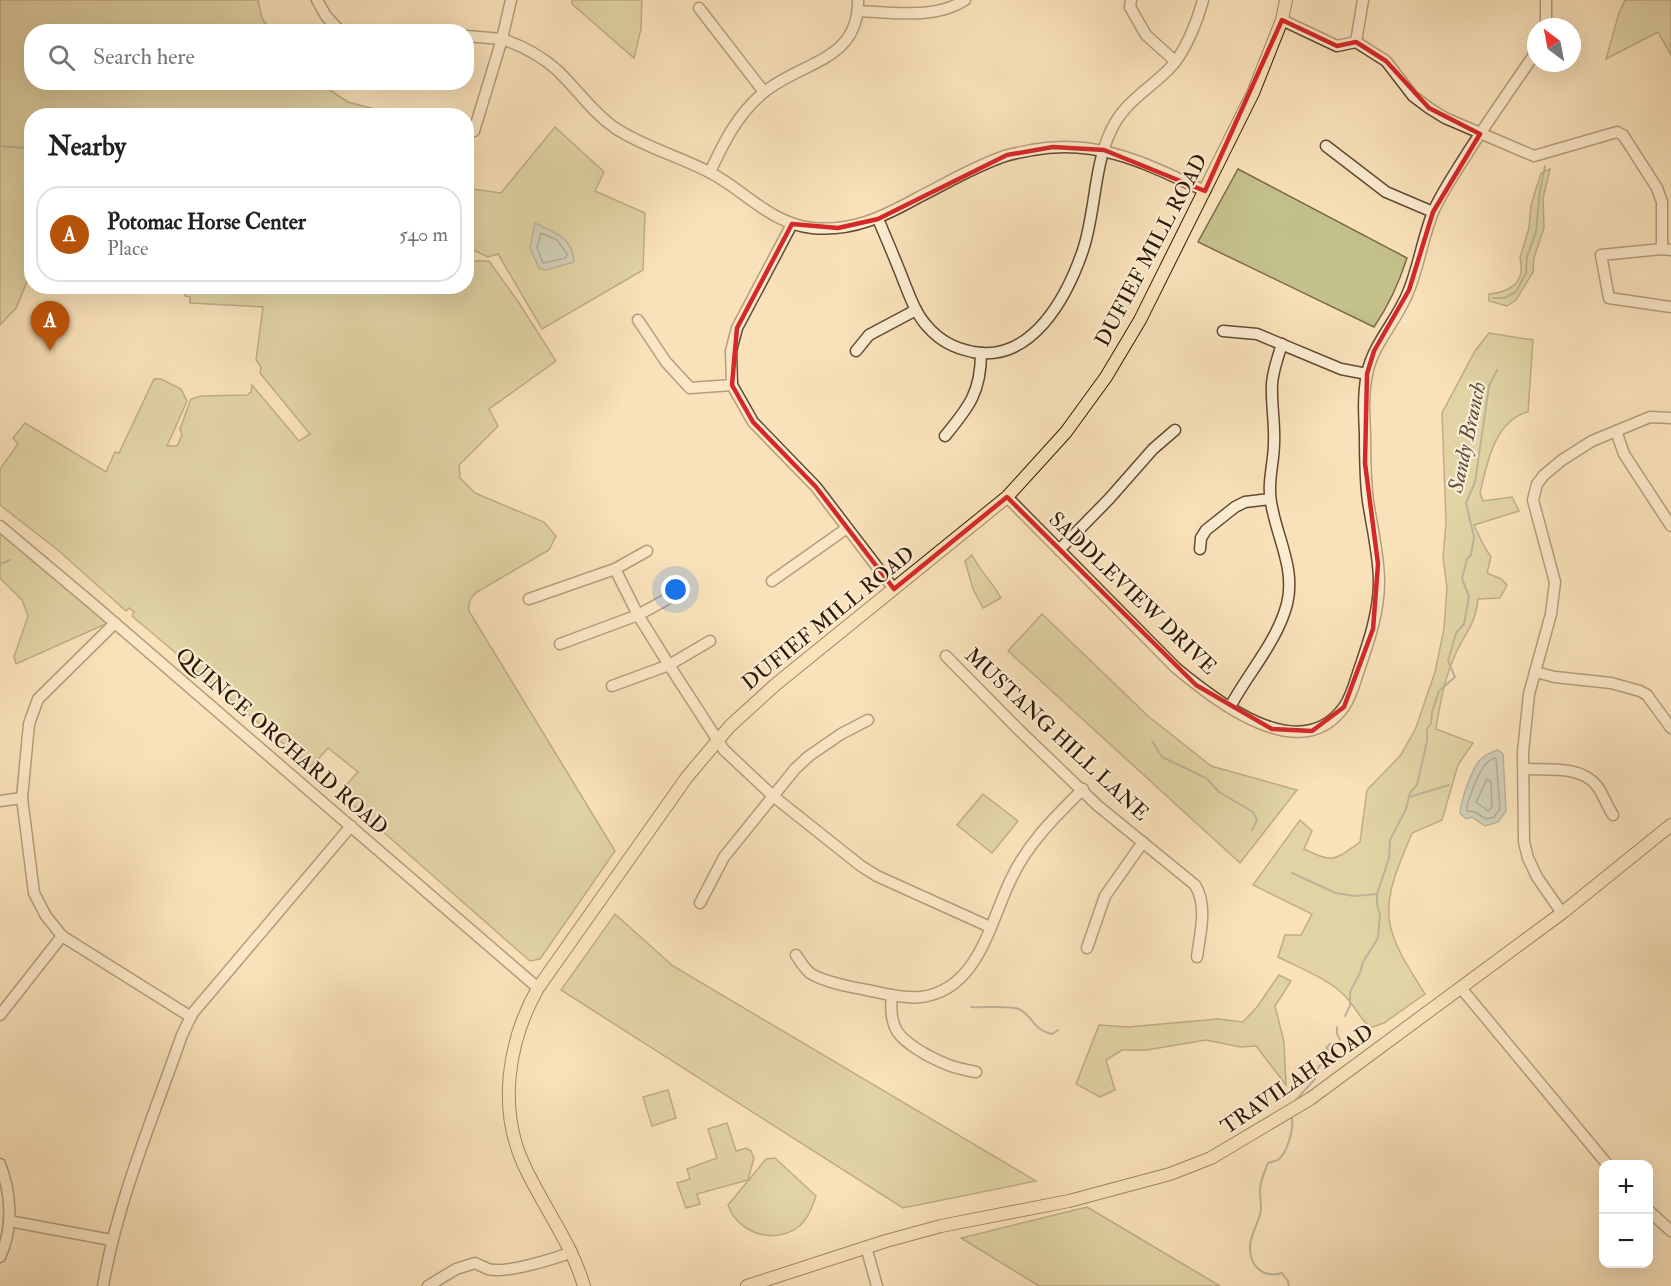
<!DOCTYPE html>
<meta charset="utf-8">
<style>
:root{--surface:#fff;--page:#f2f2f2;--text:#202124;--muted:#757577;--line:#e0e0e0;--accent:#b45309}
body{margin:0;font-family:"IM FELL Double Pica",serif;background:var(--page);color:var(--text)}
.controls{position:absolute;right:18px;bottom:18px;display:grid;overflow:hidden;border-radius:12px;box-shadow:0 6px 24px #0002}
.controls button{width:54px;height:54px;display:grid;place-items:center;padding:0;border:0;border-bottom:2px solid var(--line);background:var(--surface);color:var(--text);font:30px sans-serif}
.compass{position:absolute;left:1527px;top:18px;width:54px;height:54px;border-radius:50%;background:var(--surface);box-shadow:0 6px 24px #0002;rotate:328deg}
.you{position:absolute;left:676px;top:590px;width:21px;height:21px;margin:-15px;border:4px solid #fff;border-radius:50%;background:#1a73e8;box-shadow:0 0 0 9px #1a73e833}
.badge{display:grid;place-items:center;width:39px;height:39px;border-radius:50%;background:var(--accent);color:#fff;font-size:20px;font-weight:700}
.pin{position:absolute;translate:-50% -50px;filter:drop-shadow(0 2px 3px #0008)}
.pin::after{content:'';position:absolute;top:32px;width:21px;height:18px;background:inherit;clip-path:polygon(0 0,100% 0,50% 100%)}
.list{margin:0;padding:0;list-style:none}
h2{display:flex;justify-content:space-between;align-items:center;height:78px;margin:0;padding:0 24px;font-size:26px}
h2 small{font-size:20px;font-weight:400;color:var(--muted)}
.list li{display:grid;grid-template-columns:39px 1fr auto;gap:18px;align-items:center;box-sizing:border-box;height:96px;margin:0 12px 12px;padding:0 12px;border:2px solid var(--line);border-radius:24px}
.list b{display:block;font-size:22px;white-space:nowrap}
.list p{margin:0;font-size:20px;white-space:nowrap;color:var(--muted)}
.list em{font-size:20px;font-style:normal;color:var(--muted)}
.icon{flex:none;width:33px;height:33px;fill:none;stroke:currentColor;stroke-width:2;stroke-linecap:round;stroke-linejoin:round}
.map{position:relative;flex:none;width:1671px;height:1286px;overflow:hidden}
.search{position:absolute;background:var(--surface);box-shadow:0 6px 24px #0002;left:24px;top:24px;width:450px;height:66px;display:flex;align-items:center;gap:15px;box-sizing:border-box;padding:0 21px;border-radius:24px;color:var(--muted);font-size:22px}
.panel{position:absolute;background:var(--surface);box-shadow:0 6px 24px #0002;left:24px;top:108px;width:450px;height:186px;border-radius:24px}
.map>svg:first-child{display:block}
.green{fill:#c4c18b;stroke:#7a6c48;stroke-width:1.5}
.water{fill:#a1bbb9;stroke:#737a71;stroke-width:1.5}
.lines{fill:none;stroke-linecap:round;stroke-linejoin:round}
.shore{stroke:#686a5e;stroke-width:1.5}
.stream{stroke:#737a71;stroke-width:2}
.minor-casing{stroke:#624a31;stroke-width:13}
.major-casing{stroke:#2f1804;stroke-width:14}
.minor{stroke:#fbecd2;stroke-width:10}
.major{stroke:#f9e1b9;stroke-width:12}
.marked{fill:none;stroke:#d62828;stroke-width:4.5;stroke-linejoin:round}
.labels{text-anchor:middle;stroke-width:4.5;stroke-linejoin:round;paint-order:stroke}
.street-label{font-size:21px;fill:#2f1804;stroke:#fbecd2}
.water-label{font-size:22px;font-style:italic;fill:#575143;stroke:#fbecd2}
</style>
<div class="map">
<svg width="1671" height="1286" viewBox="0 0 1671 1286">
<rect width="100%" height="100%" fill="#f9e1b9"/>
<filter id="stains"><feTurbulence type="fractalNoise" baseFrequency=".00333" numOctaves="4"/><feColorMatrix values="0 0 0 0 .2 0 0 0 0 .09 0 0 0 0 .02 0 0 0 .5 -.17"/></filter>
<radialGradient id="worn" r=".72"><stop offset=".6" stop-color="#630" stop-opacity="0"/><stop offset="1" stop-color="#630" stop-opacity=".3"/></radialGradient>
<g class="green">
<polygon points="0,0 258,0 262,18 271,31 32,32 32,82 319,83 348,102 397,115 32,116 31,272 16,308 0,325"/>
<polygon points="572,0 642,0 641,29 634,58 572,4"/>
<polygon points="1625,0 1671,0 1671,55 1658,32 1606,59 1619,13"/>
<polygon points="555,127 604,172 595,191 645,213 643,270 542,329 498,254 488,257 467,247 466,188 501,193"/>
<path d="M1238 169 1407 258C1399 283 1389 305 1374 327L1198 242Z"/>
<path d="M1550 169 1543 198 1544 228 1534 258 1533 272 1516 300 1507 306 1489 301V294C1510 292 1526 283 1520 258L1529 228 1531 205 1541 173Z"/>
<path d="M467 248 473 261H489L519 303 556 361 489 409 498 426 459 465 460 478 475 493 544 522 556 536 549 550 477 592C470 598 468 602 469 611L615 851 540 959 530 961 339 793 358 772 328 748 311 767 132 616 134 612 129 608 126 611 59 551 0 505V469L18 444 13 438 25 423 106 472 115 452 119 453 154 379H161L181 389 187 401 167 446H177L182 435 180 429 191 399 201 396 247 395 251 392 252 385 299 441 310 434 260 373 261 367 256 360 263 307 190 303V297L185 296V287L466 286Z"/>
<path d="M1489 333 1533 340 1528 412C1494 421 1487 464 1480 493L1483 501 1512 497 1519 511 1474 525 1484 546 1491 557 1487 573 1501 579 1507 585 1500 598 1478 599C1475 626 1467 629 1457 651 1445 675 1440 703 1436 729L1473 743 1458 765 1442 820 1412 833C1400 863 1381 899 1392 932 1399 955 1413 974 1425 994L1384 1023 1370 1028C1360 1018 1354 1005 1344 995 1330 980 1296 966 1278 957L1285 935H1301L1312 914 1253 885 1300 820 1312 831 1304 849C1333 864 1335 860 1360 842L1367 790 1400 756 1415 730 1435 672 1444 629 1447 588 1443 558 1446 523 1442 413 1475 351Z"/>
<polygon points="0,526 118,625 103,625 16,664 14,657 28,616 22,600 0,578"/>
<path d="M972 555C980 571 993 583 1001 598L983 608 973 589 965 561Z"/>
<polygon points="1042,614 1148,716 1211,766 1297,790 1240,863 1008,651"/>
<polygon points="983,794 1018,821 992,853 957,825"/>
<polygon points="615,914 673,966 1036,1181 903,1208 561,990"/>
<polygon points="1279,975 1291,981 1275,1006 1284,1042 1286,1085 1256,1046 1240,1047 1206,1040 1147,1050 1122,1050 1106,1060 1115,1090 1100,1097 1076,1084 1099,1025 1128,1027 1218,1019 1243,1022 1257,1007"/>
<polygon points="668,1090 676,1118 652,1126 643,1097"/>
<polygon points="727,1123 736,1151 746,1148 751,1151 754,1158 748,1180 697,1194 700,1204 686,1208 677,1183 690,1179 687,1169 717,1158 708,1129"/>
<path d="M775 1158 816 1196C812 1207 808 1220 797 1228 772 1245 737 1232 728 1205L766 1159Z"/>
<polygon points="1087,1207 1220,1286 1039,1286 961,1238"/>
</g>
<g class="water">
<path d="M535 223C554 232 573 238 574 262L546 270 539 268 530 248Z"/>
<path d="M1498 750 1503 754 1506 811 1498 822 1485 826 1472 817 1466 819 1460 813C1461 801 1472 767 1481 759 1486 754 1492 752 1498 750Z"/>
</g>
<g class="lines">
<g class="shore">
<polygon points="541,233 557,240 567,254 566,258 543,263 537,248"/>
<path d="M1496 758 1500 809 1494 817 1486 819 1475 812 1467 811V805C1472 792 1481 759 1496 758Z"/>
<polygon points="1487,779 1491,782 1492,807 1488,811 1476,802"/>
</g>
<g class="stream">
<polyline points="0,146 24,148 32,141"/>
<polyline points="1493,298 1504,298 1516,292 1526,273 1527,257 1536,232 1540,191 1545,166"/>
<polyline points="0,564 10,560"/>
<polyline points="1152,741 1162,757 1206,778 1219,792 1253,812 1257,820 1252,830"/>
<polyline points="1409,797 1449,785"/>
<polyline points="1292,873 1336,893 1354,896 1377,894"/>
<path d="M971 1007C983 1008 1010 1005 1019 1009 1033 1016 1033 1030 1052 1034L1058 1030"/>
<polyline points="1345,1016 1350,1006 1350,992 1360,973 1363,962 1378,938 1380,915 1377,904 1377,894 1389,858 1390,840 1406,809 1410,793 1417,785 1427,741 1427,729 1431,723 1432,712 1439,691 1455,677 1448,661 1456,633 1464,624 1469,596 1462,579 1467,559 1471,555 1474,537 1466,503 1475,482 1489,386 1497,370"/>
<polyline points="1295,1101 1315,1079 1319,1066 1332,1057 1330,1051 1326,1048 1330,1044 1337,1044 1340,1040 1337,1034 1337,1027"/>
<path d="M1289 1286 1288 1281 1282 1273C1262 1279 1249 1265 1250 1245 1251 1233 1260 1221 1261 1209 1261 1202 1260 1196 1260 1190 1260 1181 1265 1171 1268 1163 1269 1163 1277 1160 1278 1160 1287 1153 1294 1129 1292 1118"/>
</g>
<defs>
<g id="minor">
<polyline points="317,0 326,16 341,32"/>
<polyline points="1131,0 1130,7 1146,35 1175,61"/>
<polyline points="699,8 764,92"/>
<path d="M858 11C894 12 934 20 965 0"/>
<polyline points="1282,20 1337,46 1356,42 1386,61 1413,96 1429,108 1445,118 1534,156 1617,132 1623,135 1657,188 1662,202 1662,249"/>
<polyline points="1546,27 1546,0"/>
<polyline points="466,36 502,39 511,0"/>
<polyline points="1356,42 1363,0"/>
<path d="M474 131 502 39C523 46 540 55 557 70 577 89 592 112 615 128 644 147 678 156 709 172 745 190 769 223 812 228 853 232 885 216 919 197 947 183 975 166 1005 156 1014 153 1023 152 1032 150 1098 138 1147 164 1205 191"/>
<polyline points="1326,146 1386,192 1433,212"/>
<path d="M710 172C724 142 737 115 763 93 801 61 859 62 858 0"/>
<path d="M878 219C887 240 896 261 904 282 910 297 916 314 927 326 940 341 954 348 973 352 1032 363 1067 297 1083 250 1095 214 1094 169 1109 135 1122 103 1146 92 1169 69 1185 53 1197 22 1203 0"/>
<polyline points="792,224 737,328 731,351 732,385 753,422 816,487 894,589"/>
<polyline points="1671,250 1662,249 1601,255 1609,298 1671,307"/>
<polyline points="638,320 666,362 690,388 732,385"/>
<polyline points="1223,331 1257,334 1341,369 1367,374"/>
<polyline points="856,351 869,335 916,310"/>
<polyline points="1616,431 1624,454 1671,526"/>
<path d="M945 436C969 407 981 392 981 353"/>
<path d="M1007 497 1176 668C1216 701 1300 768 1344 707 1351 697 1355 682 1359 670 1369 641 1379 612 1379 582 1379 555 1372 528 1368 501 1365 479 1365 456 1365 433 1364 413 1363 394 1367 374 1373 343 1398 320 1409 290 1419 265 1423 237 1433 212 1443 190 1457 170 1470 149 1491 117 1514 84 1536 52"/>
<polyline points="0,526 94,605 538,988"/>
<polyline points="1200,549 1201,538 1206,530 1235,507 1245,502 1270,499"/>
<polyline points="1059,550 1109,499 1153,449 1175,430"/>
<polyline points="615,569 638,615 669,665 724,750 773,796 861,866 877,876 990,927"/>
<polyline points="772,581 847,528"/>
<polyline points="529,599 615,569 647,551"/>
<polyline points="115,623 38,699 29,724 22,798 34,893 46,916 62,936 191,1017"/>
<polyline points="560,644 638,615 682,591"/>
<path d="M946 656 1018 729 1097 805 1195 885C1208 906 1200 933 1197 957"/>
<polyline points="1535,672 1555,677 1611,683 1640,691 1647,695 1671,728"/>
<polyline points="612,686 669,665 710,641"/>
<path d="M1230 707C1248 673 1277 642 1287 604 1296 568 1276 536 1271 502 1267 482 1274 463 1274 443 1275 423 1271 403 1272 384 1273 370 1278 357 1282 344"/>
<path d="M1524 769C1546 770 1581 765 1597 786 1603 794 1607 806 1613 815"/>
<polyline points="0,801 22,798"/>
<polyline points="700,903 724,857 795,769 809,756 841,734 868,720"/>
<polyline points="1562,913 1537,877 1528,858 1524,842 1523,752 1529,694 1551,614 1555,582 1533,500 1537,484 1544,475 1562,460 1592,441 1650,417 1671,418"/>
<polyline points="1087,948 1105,896 1143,842"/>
<path d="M796 955C800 961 804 968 810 973 823 982 851 987 867 990 883 993 903 999 921 997 979 990 990 921 1012 877 1029 842 1055 817 1083 789"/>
<polyline points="1461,988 1607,1164"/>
<path d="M892 995C888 1029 899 1039 927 1055 946 1065 954 1068 976 1072"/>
<polyline points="0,1015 62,936"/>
<path d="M0 1164C11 1193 14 1227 0 1257"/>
<polyline points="1648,1210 1671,1231"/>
<polyline points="9,1221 111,1240"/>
<polyline points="866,1247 877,1286"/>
<path d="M103 1286C118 1199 153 1118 182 1035L192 1014 351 826"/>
<path d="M428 1286 456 1269 475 1263C479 1265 484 1267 488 1269 505 1274 554 1259 572 1252"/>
</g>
<g id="major">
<path d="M584 1286C571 1242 542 1205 523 1163 498 1107 508 1041 538 988L687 777 730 726 775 685 1007 497 1066 432 1106 377 1140 320 1253 93 1282 20 1286 0"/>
<polyline points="747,1286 886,1241 941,1226 1069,1201 1170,1174 1211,1158 1310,1099 1562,913 1671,825"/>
</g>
</defs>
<use href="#minor" class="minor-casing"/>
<use href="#major" class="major-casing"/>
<use href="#minor" class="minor"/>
<use href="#major" class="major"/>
</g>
<path d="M0 0H1671V1286H0ZM1282 20 1337 46 1356 42 1386 61 1429 108 1480 134 1433 212 1409 290 1374 351 1367 374 1365 463 1378 564 1373 629 1344 707 1312 731 1272 729 1196 685 1007 497 894 589 816 487 753 422 732 385 737 328 792 224 838 228 878 219 1007 155 1053 147 1104 150 1205 191Z" fill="#f9e1b9" fill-opacity=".55" fill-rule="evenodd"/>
<path class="marked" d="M1282 20 1337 46 1356 42 1386 61 1429 108 1480 134 1433 212 1409 290 1374 351 1367 374 1365 463 1378 564 1373 629 1344 707 1312 731 1272 729 1196 685 1007 497 894 589 816 487 753 422 732 385 737 328 792 224 838 228 878 219 1007 155 1053 147 1104 150 1205 191Z"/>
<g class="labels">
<g class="street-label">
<text transform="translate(1151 250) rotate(-62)" y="7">DUFIEF MILL ROAD</text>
<text transform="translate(1133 593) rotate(44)" y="7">SADDLEVIEW DRIVE</text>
<text transform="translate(828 618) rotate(-39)" y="7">DUFIEF MILL ROAD</text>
<text transform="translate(1057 734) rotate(43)" y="7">MUSTANG HILL LANE</text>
<text transform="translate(282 741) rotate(41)" y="7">QUINCE ORCHARD ROAD</text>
<text transform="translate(1297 1079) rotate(-34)" y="7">TRAVILAH ROAD</text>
</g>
<g class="water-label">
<text transform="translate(1466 437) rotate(-78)" y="8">Sandy Branch</text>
</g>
</g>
<rect width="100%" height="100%" filter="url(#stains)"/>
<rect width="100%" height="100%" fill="url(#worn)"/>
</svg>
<div class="controls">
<button>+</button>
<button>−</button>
</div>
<svg class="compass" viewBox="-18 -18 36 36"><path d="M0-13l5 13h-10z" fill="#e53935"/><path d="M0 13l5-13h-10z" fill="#757577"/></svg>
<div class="you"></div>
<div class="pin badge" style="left:50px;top:351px">A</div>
<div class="search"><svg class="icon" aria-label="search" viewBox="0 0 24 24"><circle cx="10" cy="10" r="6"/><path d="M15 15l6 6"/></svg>Search here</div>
<section class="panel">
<h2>Nearby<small></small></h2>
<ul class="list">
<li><span class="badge">A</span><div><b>Potomac Horse Center</b><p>Place</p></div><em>540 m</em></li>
</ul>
</section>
</div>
